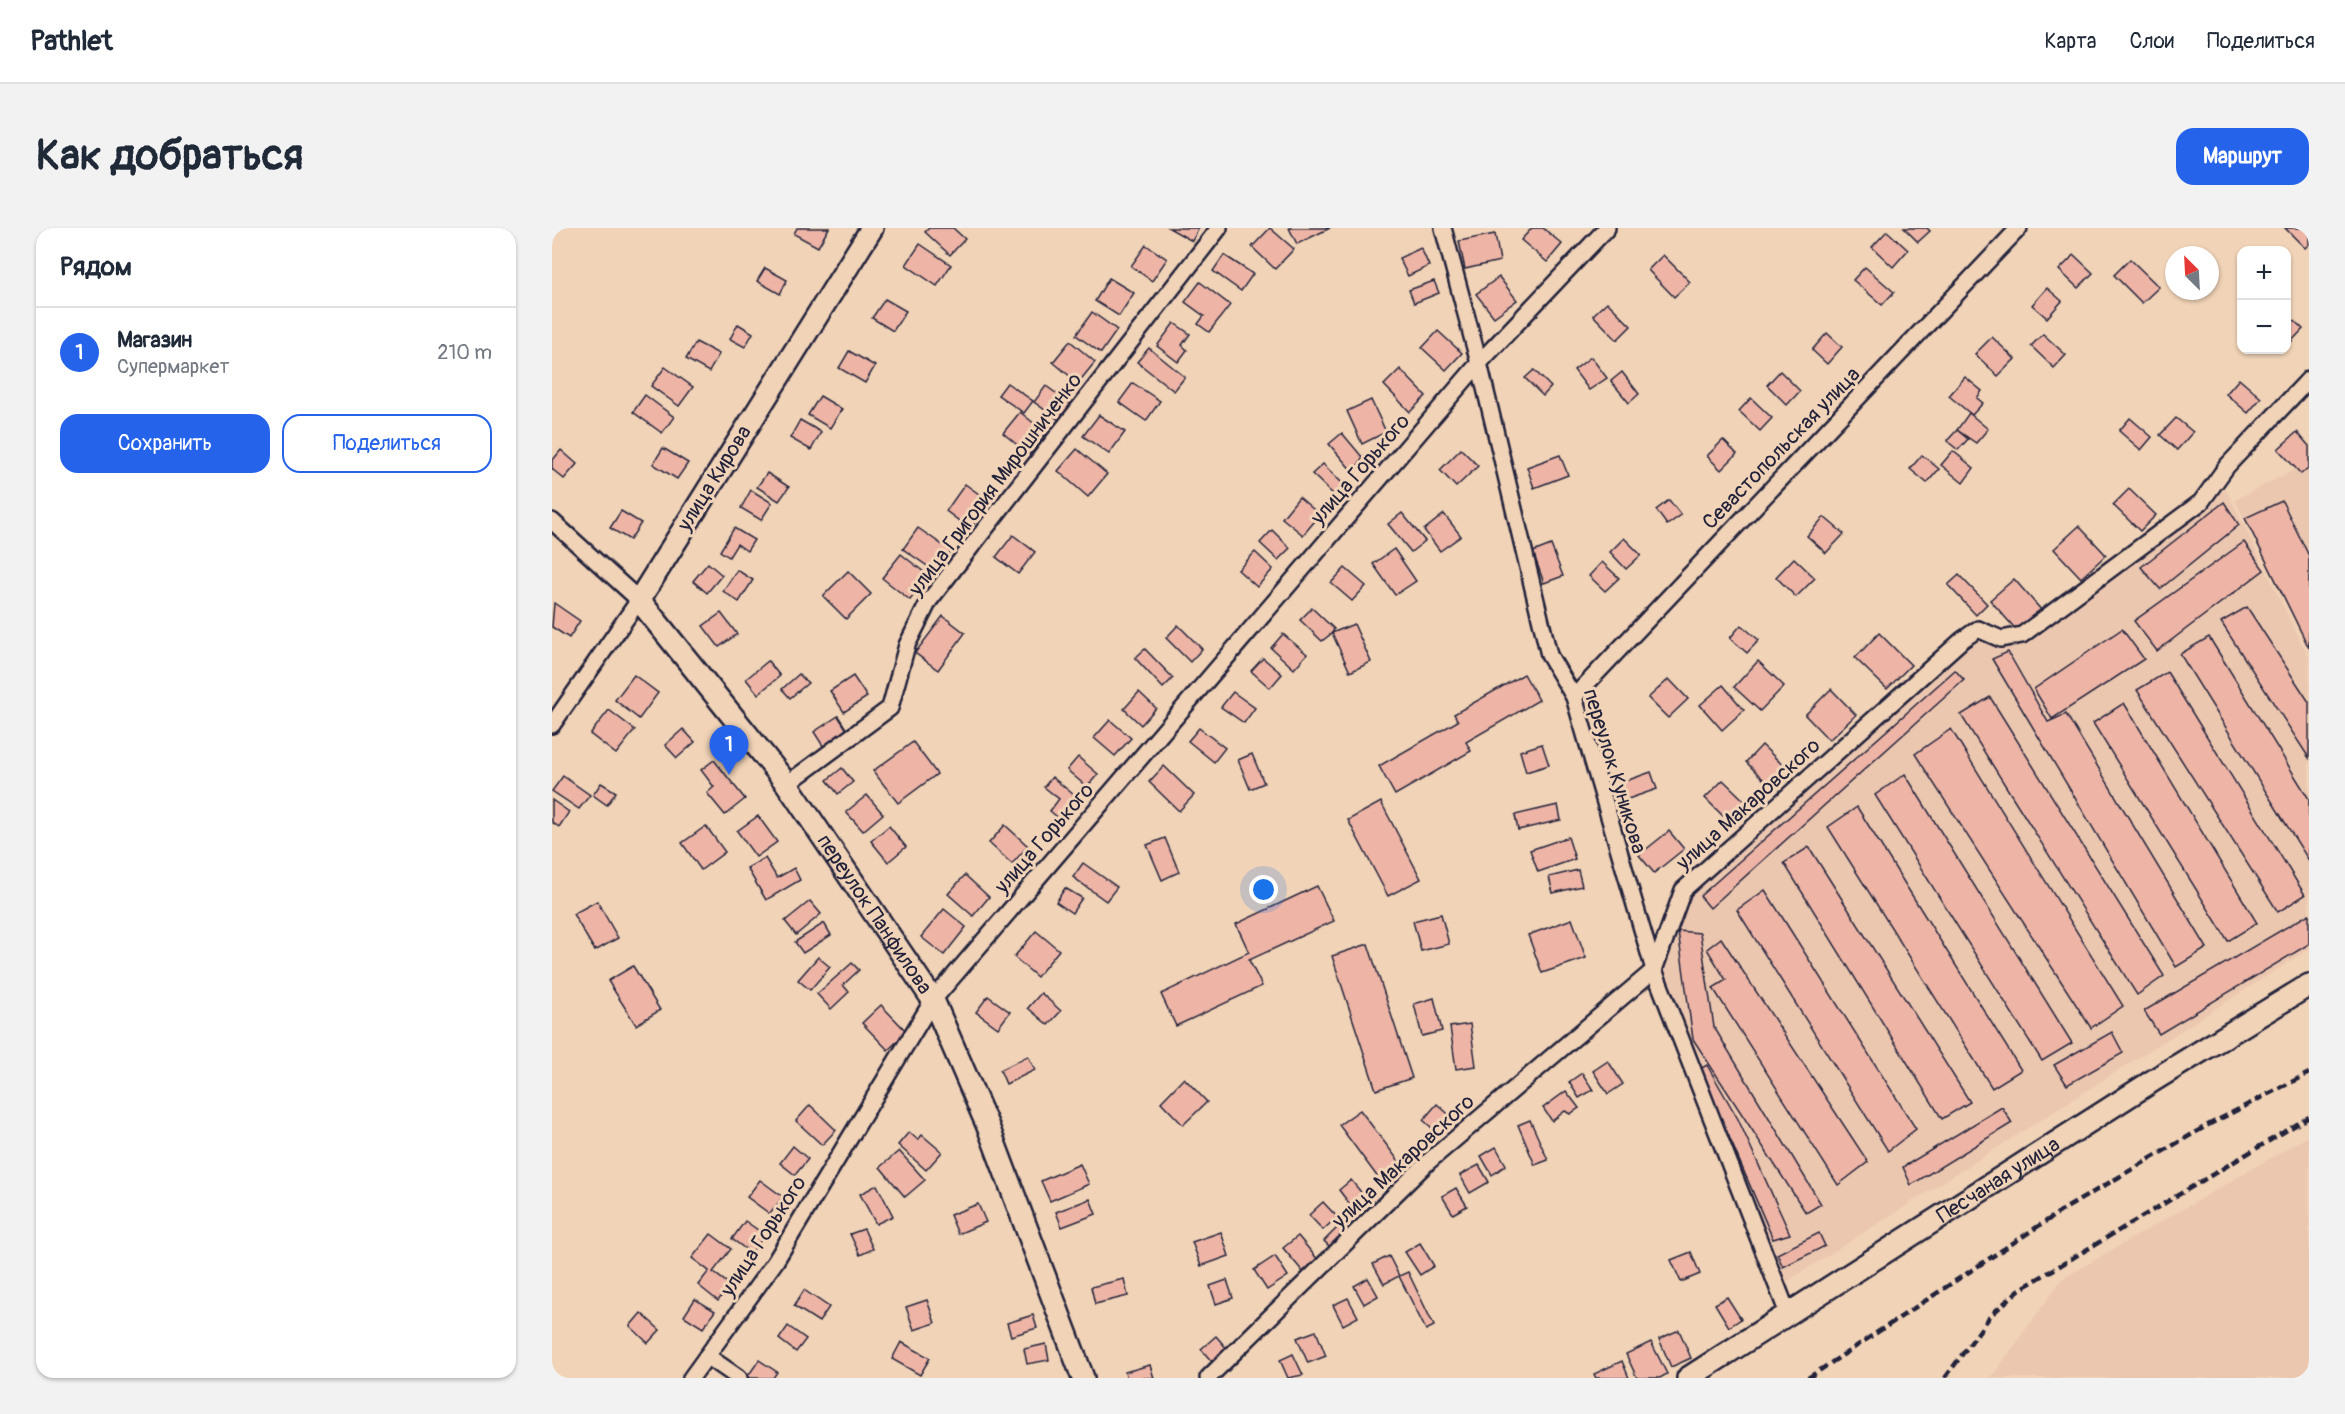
<!DOCTYPE html>
<html lang="ru">
<meta charset="utf-8">
<style>
:root{--surface:#fff;--page:#f2f2f3;--text:#1f2937;--muted:#747a83;--line:#e0e1e3;--accent:#2563eb}
body{margin:0;font-family:Pangolin,sans-serif;background:var(--page);color:var(--text)}
.controls{position:absolute;right:18px;top:18px;display:grid;overflow:hidden;border-radius:12px;box-shadow:0 2px 4px #0004}
.controls button{width:54px;height:54px;display:grid;place-items:center;padding:0;border:0;border-bottom:2px solid var(--line);background:var(--surface);color:var(--text);font:30px sans-serif}
.compass{position:absolute;left:1613px;top:18px;width:54px;height:54px;border-radius:50%;background:var(--surface);box-shadow:0 2px 4px #0004;rotate:336deg}
.you{position:absolute;left:712px;top:662px;width:21px;height:21px;margin:-15px;border:4px solid #fff;border-radius:50%;background:#1a73e8;box-shadow:0 0 0 9px #1a73e833}
.badge{display:grid;place-items:center;width:39px;height:39px;border-radius:50%;background:var(--accent);color:#fff;font-size:20px;font-weight:700}
.pin{position:absolute;translate:-50% -50px;filter:drop-shadow(0 2px 3px #0008)}
.pin::after{content:'';position:absolute;top:32px;width:21px;height:18px;background:inherit;clip-path:polygon(0 0,100% 0,50% 100%)}
.list{margin:0;padding:0;list-style:none}
h2{display:flex;justify-content:space-between;align-items:center;height:78px;margin:0;padding:0 24px;font-size:26px}
h2 small{font-size:20px;font-weight:400;color:var(--muted)}
.list li{display:grid;grid-template-columns:39px 1fr auto;gap:18px;align-items:center;box-sizing:border-box;height:90px;padding:0 24px;border-top:2px solid var(--line)}
.list b{display:block;font-size:22px;white-space:nowrap}
.list p{margin:0;font-size:20px;white-space:nowrap;color:var(--muted)}
.list em{font-size:20px;font-style:normal;color:var(--muted)}
.actions{display:flex;gap:12px;padding:18px 24px}
.actions a{flex:1;padding:14px 0;border:2px solid var(--accent);border-radius:18px;text-align:center;font-size:21px;color:var(--accent)}
.actions .main{background:var(--accent);color:#fff}
.map{position:relative;flex:none;width:1757px;height:1150px;overflow:hidden;border-radius:18px}
header{display:flex;align-items:center;gap:36px;box-sizing:border-box;height:84px;padding:0 30px;background:var(--surface);border-bottom:2px solid var(--line)}
header strong{font-size:28px}
nav{display:flex;gap:33px;margin-inline-start:auto;font-size:21px}
.intro{display:flex;align-items:center;justify-content:space-between;box-sizing:border-box;height:144px;padding:0 36px}
h1{margin:0;font-size:42px}
.button{padding:15px 27px;border-radius:18px;background:var(--accent);color:#fff;font-size:21px;font-weight:700}
main{display:flex;gap:36px;padding:0 36px}
aside{flex:1;background:var(--surface);border-radius:18px;box-shadow:0 2px 4px #0004}
.map>svg:first-child{display:block}
.built{fill:#ecc7b0}
.building{fill:#eeb5a6;stroke:#22223b;stroke-width:1.5}
.lines{fill:none;stroke-linecap:round;stroke-linejoin:round}
.street-casing{stroke:#22223b;stroke-width:20}
.secondary-casing{stroke:#22223b;stroke-width:26}
.street{stroke:#f1d3b7;stroke-width:15}
.secondary{stroke:#f1d3b7;stroke-width:21}
.rail{stroke:#22223b;stroke-width:4.5;stroke-dasharray:9 4.5;stroke-linecap:butt}
.labels{text-anchor:middle;stroke-width:6;stroke-linejoin:round;paint-order:stroke}
.street-label{font-size:21px;fill:#22223b;stroke:#f1d3b7}
</style>
<header>
<strong>Pathlet</strong>
<nav><a>Карта</a><a>Слои</a><a>Поделиться</a></nav>
</header>
<div class="intro"><h1>Как добраться</h1><a class="button">Маршрут</a></div>
<main>
<aside>
<h2>Рядом<small></small></h2>
<ul class="list">
<li><span class="badge">1</span><div><b>Магазин</b><p>Супермаркет</p></div><em>210 m</em></li>
</ul>
<div class="actions"><a class="main">Сохранить</a><a>Поделиться</a></div>
</aside>
<div class="map">
<svg width="1757" height="1150" viewBox="0 0 1757 1150">
<rect width="100%" height="100%" fill="#f1d3b7"/>
<filter id="ink" filterUnits="userSpaceOnUse"><feTurbulence type="fractalNoise" baseFrequency=".0167" numOctaves="2"/><feDisplacementMap in="SourceGraphic" scale="12" xChannelSelector="R" yChannelSelector="G"/><feConvolveMatrix kernelMatrix="1 2 1 2 8 2 1 2 1" color-interpolation-filters="sRGB"/></filter>
<g filter="url(#ink)">
<g class="built">
<polygon points="1757,234 1757,424 1683,272"/>
<polygon points="1674,261 1757,430 1757,721 1228,1058 1106,742 1134,664 1414,418 1429,410 1472,412"/>
<polygon points="1757,908 1757,1150 1439,1150 1510,1051"/>
</g>
<g class="building">
<polygon points="245,0 277,0 266,19 242,6"/>
<polygon points="377,0 401,0 413,11 398,27 373,4"/>
<polygon points="617,0 647,0 640,13"/>
<polygon points="718,0 742,21 723,41 700,19"/>
<polygon points="737,0 778,0 745,16"/>
<polygon points="980,0 991,0 1010,16 995,34 969,12"/>
<polygon points="1352,0 1375,0 1378,3 1366,14"/>
<polygon points="1733,0 1757,0 1757,16 1753,20"/>
<polygon points="1335,3 1356,22 1341,39 1320,19"/>
<polygon points="943,6 948,33 913,41 907,13"/>
<polygon points="368,16 399,37 385,58 354,37"/>
<polygon points="594,17 615,31 600,53 579,38"/>
<polygon points="869,20 877,38 856,48 847,30"/>
<polygon points="672,27 701,46 689,63 661,43"/>
<polygon points="1111,27 1138,54 1122,69 1096,42"/>
<polygon points="1522,27 1541,45 1526,60 1507,42"/>
<polygon points="1578,31 1607,59 1590,75 1562,47"/>
<polygon points="1313,39 1342,64 1330,77 1301,52"/>
<polygon points="213,40 235,52 228,66 205,53"/>
<polygon points="947,49 965,72 942,89 924,66"/>
<polygon points="557,50 582,65 567,88 543,73"/>
<polygon points="882,53 887,65 862,75 857,62"/>
<polygon points="648,54 678,77 657,104 646,96 652,88 633,74"/>
<polygon points="1495,60 1510,73 1495,90 1480,77"/>
<polygon points="333,71 354,83 341,103 320,90"/>
<polygon points="1055,74 1079,98 1065,112 1041,87"/>
<polygon points="540,84 565,102 549,125 524,107"/>
<polygon points="1734,85 1751,101 1735,118 1734,118"/>
<polygon points="622,95 638,106 630,117 635,122 626,134 605,118"/>
<polygon points="186,96 201,105 193,119 178,111"/>
<polygon points="886,103 910,125 894,142 870,120"/>
<polygon points="1275,105 1290,119 1275,136 1260,122"/>
<polygon points="1491,106 1514,127 1502,140 1479,118"/>
<polygon points="1440,109 1463,131 1446,148 1423,126"/>
<polygon points="518,113 543,134 526,155 501,134"/>
<polygon points="144,114 167,126 157,144 134,131"/>
<polygon points="597,120 633,149 622,163 585,134"/>
<polygon points="297,123 323,138 313,155 287,140"/>
<polygon points="1039,129 1055,150 1037,162 1022,142"/>
<polygon points="113,139 141,159 127,178 99,158"/>
<polygon points="848,141 874,168 858,184 832,157"/>
<polygon points="982,142 999,159 991,168 973,150"/>
<polygon points="1228,143 1248,163 1235,177 1215,157"/>
<polygon points="1070,144 1087,166 1077,175 1059,153"/>
<polygon points="1413,149 1430,163 1425,170 1431,175 1420,187 1397,168"/>
<polygon points="1687,151 1709,170 1696,185 1674,166"/>
<polygon points="455,155 481,173 472,185 446,167"/>
<polygon points="581,155 608,173 594,193 567,174"/>
<polygon points="494,158 519,176 507,192 482,174"/>
<polygon points="93,167 122,189 110,205 81,184"/>
<polygon points="268,168 290,181 278,200 256,187"/>
<polygon points="1199,170 1220,190 1208,203 1187,183"/>
<polygon points="819,172 834,204 810,216 795,183"/>
<polygon points="468,184 494,205 477,227 451,205"/>
<polygon points="1417,185 1436,201 1424,215 1405,202"/>
<polygon points="547,187 573,204 557,226 531,208"/>
<polygon points="1578,190 1600,209 1589,222 1567,203"/>
<polygon points="1624,190 1641,204 1625,222 1608,207"/>
<polygon points="248,192 269,204 259,222 238,210"/>
<polygon points="1405,202 1416,211 1406,222 1395,213"/>
<polygon points="1745,204 1757,218 1757,239 1749,246 1726,221"/>
<polygon points="790,205 811,230 801,244 777,216"/>
<polygon points="1171,212 1185,226 1169,242 1155,228"/>
<polygon points="111,220 136,235 125,251 101,236"/>
<polygon points="525,221 555,246 536,269 506,243"/>
<polygon points="909,221 926,238 904,259 888,242"/>
<polygon points="9,222 25,236 12,251 0,241 0,233"/>
<polygon points="1401,223 1422,240 1411,255 1389,237"/>
<polygon points="1008,227 1016,247 982,260 975,239"/>
<polygon points="1370,227 1387,241 1375,255 1358,241"/>
<polygon points="771,236 792,257 782,267 760,246"/>
<polygon points="215,245 237,259 227,273 205,259"/>
<polygon points="413,256 438,274 418,301 394,283"/>
<polygon points="1577,261 1604,287 1588,303 1561,277"/>
<polygon points="199,262 220,275 209,292 189,280"/>
<polygon points="747,269 768,287 751,307 730,290"/>
<polygon points="1117,272 1129,287 1115,297 1104,282"/>
<polygon points="1730,273 1757,328 1757,420 1693,290"/>
<polygon points="1672,274 1687,297 1608,361 1589,339"/>
<polygon points="69,283 89,295 78,312 58,300"/>
<polygon points="850,285 873,313 859,324 836,296"/>
<polygon points="892,286 909,308 888,323 872,302"/>
<polygon points="1272,289 1292,306 1274,325 1255,308"/>
<polygon points="1527,298 1554,327 1529,350 1502,321"/>
<polygon points="182,300 202,312 195,323 185,316 177,329 168,323"/>
<polygon points="366,300 399,323 384,344 351,321"/>
<polygon points="720,302 738,320 726,332 708,315"/>
<polygon points="461,307 483,324 466,346 444,329"/>
<polygon points="1072,310 1089,327 1074,341 1058,324"/>
<polygon points="1692,314 1712,342 1605,423 1582,393"/>
<polygon points="999,317 1011,348 992,355 981,324"/>
<polygon points="842,321 864,353 843,367 821,336"/>
<polygon points="703,324 721,341 705,359 686,342"/>
<polygon points="349,326 377,348 358,372 330,350"/>
<polygon points="1242,330 1263,350 1244,369 1224,349"/>
<polygon points="1050,334 1067,350 1053,363 1037,348"/>
<polygon points="156,335 170,347 155,365 141,353"/>
<polygon points="793,340 814,358 800,373 779,355"/>
<polygon points="185,342 201,352 187,374 171,363"/>
<polygon points="296,343 319,366 294,391 271,368"/>
<polygon points="1407,347 1435,376 1424,387 1396,357"/>
<polygon points="1462,351 1491,384 1467,405 1438,372"/>
<polygon points="2,375 28,393 17,410 0,399"/>
<polygon points="1695,379 1757,474 1757,530 1669,394"/>
<polygon points="760,380 782,401 780,405 770,413 748,392"/>
<polygon points="169,385 185,406 167,419 151,398"/>
<polygon points="391,388 413,405 386,442 363,425"/>
<polygon points="802,396 819,434 798,444 780,405"/>
<polygon points="626,397 650,421 638,434 614,410"/>
<polygon points="1189,397 1207,412 1195,425 1178,410"/>
<polygon points="1570,401 1592,431 1500,491 1482,461"/>
<polygon points="1327,405 1359,437 1335,461 1303,430"/>
<polygon points="731,406 755,426 742,441 719,420"/>
<polygon points="1657,409 1757,571 1757,633 1628,426"/>
<polygon points="593,421 621,450 611,460 583,430"/>
<polygon points="1456,424 1496,494 1514,486 1655,720 1624,739 1440,431"/>
<polygon points="711,430 730,446 718,460 699,443"/>
<polygon points="216,433 228,448 206,466 194,451"/>
<polygon points="1206,433 1232,458 1208,483 1182,459"/>
<polygon points="1403,442 1412,452 1158,680 1148,668"/>
<polygon points="1615,444 1753,667 1726,684 1585,462"/>
<polygon points="247,446 256,455 238,470 230,461"/>
<polygon points="972,446 987,472 914,514 919,523 843,567 827,538 906,493 902,486"/>
<polygon points="82,447 106,465 87,491 63,472"/>
<polygon points="301,448 315,469 292,484 278,463"/>
<polygon points="1117,451 1136,471 1116,490 1096,470"/>
<polygon points="1171,457 1192,482 1170,502 1148,477"/>
<polygon points="1279,461 1304,487 1277,512 1253,487"/>
<polygon points="587,464 604,480 589,497 572,481"/>
<polygon points="681,464 703,480 692,495 669,479"/>
<polygon points="1438,469 1612,748 1585,767 1409,487"/>
<polygon points="1572,475 1705,695 1676,713 1541,495"/>
<polygon points="57,482 83,502 64,526 38,506"/>
<polygon points="286,488 297,505 273,521 262,504"/>
<polygon points="558,492 579,510 563,528 542,510"/>
<polygon points="647,500 673,520 662,534 636,513"/>
<polygon points="131,501 143,514 125,530 113,517"/>
<polygon points="1399,501 1571,778 1539,800 1363,526"/>
<polygon points="361,514 385,546 346,575 321,543"/>
<polygon points="990,516 997,537 974,544 968,523"/>
<polygon points="1210,517 1239,545 1222,562 1194,534"/>
<polygon points="700,526 712,555 698,561 686,532"/>
<polygon points="526,529 546,546 535,559 515,542"/>
<polygon points="162,532 193,571 173,587 155,565 162,559 149,542"/>
<polygon points="612,538 642,567 627,583 597,554"/>
<polygon points="290,540 301,554 286,566 275,552"/>
<polygon points="1099,544 1105,561 1073,572 1068,555"/>
<polygon points="1353,546 1520,815 1490,833 1323,567"/>
<polygon points="11,548 38,567 27,581 0,563"/>
<polygon points="500,549 527,571 510,593 498,583 507,571 492,559"/>
<polygon points="1171,552 1200,580 1181,598 1153,570"/>
<polygon points="49,555 64,564 55,577 41,567"/>
<polygon points="315,567 331,586 311,603 294,584"/>
<polygon points="0,572 17,584 7,599 0,594"/>
<polygon points="829,574 869,651 836,668 796,592"/>
<polygon points="1006,577 1009,592 966,602 963,587"/>
<polygon points="1305,579 1469,842 1440,860 1276,599"/>
<polygon points="206,588 225,614 204,629 185,603"/>
<polygon points="453,597 476,618 460,636 437,615"/>
<polygon points="154,598 173,624 149,642 130,615"/>
<polygon points="337,598 354,619 336,634 319,613"/>
<polygon points="1117,603 1132,621 1102,645 1087,627"/>
<polygon points="1016,609 1023,631 986,644 978,622"/>
<polygon points="613,610 627,644 610,652 595,617"/>
<polygon points="1257,619 1418,874 1390,891 1232,635"/>
<polygon points="213,630 225,650 242,640 248,652 214,672 195,640"/>
<polygon points="531,635 565,659 554,673 521,649"/>
<polygon points="1026,642 1030,658 1001,665 997,649"/>
<polygon points="413,647 437,669 421,688 396,666"/>
<polygon points="765,658 782,693 697,732 710,758 624,798 609,766 697,724 684,696"/>
<polygon points="513,660 530,670 520,685 504,674"/>
<polygon points="1213,662 1364,901 1336,923 1185,682"/>
<polygon points="45,673 66,710 43,723 21,686"/>
<polygon points="258,673 269,686 244,707 233,693"/>
<polygon points="392,681 414,699 392,727 369,709"/>
<polygon points="889,686 897,716 869,723 861,693"/>
<polygon points="1757,686 1757,716 1607,806 1592,783"/>
<polygon points="1020,691 1034,730 990,745 976,707"/>
<polygon points="272,695 279,707 251,725 243,714"/>
<polygon points="484,703 507,722 485,749 462,729"/>
<polygon points="1126,703 1148,705 1162,799 1269,976 1254,985 1141,811"/>
<polygon points="1169,710 1316,934 1286,957 1161,760 1174,752 1155,721"/>
<polygon points="816,716 860,850 824,862 780,728"/>
<polygon points="266,729 278,739 258,762 246,752"/>
<polygon points="300,735 307,742 291,757 297,764 279,781 265,766"/>
<polygon points="81,738 108,782 84,797 56,753"/>
<polygon points="489,765 509,783 496,797 476,780"/>
<polygon points="436,768 458,784 446,800 424,784"/>
<polygon points="882,770 890,803 870,808 862,776"/>
<polygon points="329,777 355,804 336,822 310,795"/>
<polygon points="918,796 924,838 904,841 898,799"/>
<polygon points="1560,804 1571,825 1515,857 1502,837"/>
<polygon points="476,828 483,842 454,856 448,842"/>
<polygon points="1056,833 1071,856 1056,866 1041,843"/>
<polygon points="1155,837 1186,891 1238,1006 1221,1011 1148,841"/>
<polygon points="1030,845 1041,862 1027,870 1017,854"/>
<polygon points="632,850 655,874 631,897 609,874"/>
<polygon points="1014,863 1027,880 1018,886 1013,883 1000,893 991,880"/>
<polygon points="885,876 902,891 888,907 871,892"/>
<polygon points="258,877 284,902 270,917 244,893"/>
<polygon points="1450,879 1460,895 1359,957 1351,939"/>
<polygon points="808,882 849,936 827,951 787,897"/>
<polygon points="978,892 996,932 983,937 966,897"/>
<polygon points="357,904 366,912 370,907 390,924 374,942 346,917"/>
<polygon points="241,918 256,931 243,947 228,935"/>
<polygon points="944,919 954,937 940,947 929,928"/>
<polygon points="347,923 373,952 353,969 328,939"/>
<polygon points="528,936 537,956 498,973 489,953"/>
<polygon points="927,937 937,954 918,965 908,947"/>
<polygon points="208,952 231,969 218,986 195,969"/>
<polygon points="799,952 813,969 803,983 787,962"/>
<polygon points="325,957 341,988 324,996 308,966"/>
<polygon points="904,960 915,978 901,986 890,968"/>
<polygon points="538,971 544,986 510,999 504,984"/>
<polygon points="771,974 785,989 771,1002 757,987"/>
<polygon points="426,976 434,994 406,1006 398,987"/>
<polygon points="193,993 213,1007 199,1025 180,1011"/>
<polygon points="790,995 799,1004 781,1022 772,1013"/>
<polygon points="312,1001 321,1021 308,1027 298,1006"/>
<polygon points="669,1004 677,1028 649,1038 640,1014"/>
<polygon points="1267,1005 1273,1018 1231,1039 1225,1026"/>
<polygon points="159,1006 179,1021 161,1044 178,1057 166,1073 146,1057 157,1043 140,1030"/>
<polygon points="746,1008 767,1033 752,1045 731,1020"/>
<polygon points="868,1015 882,1038 868,1047 853,1024"/>
<polygon points="1139,1024 1148,1046 1129,1054 1119,1032"/>
<polygon points="723,1028 736,1048 715,1062 702,1042"/>
<polygon points="837,1028 847,1048 832,1056 821,1036"/>
<polygon points="856,1044 882,1098 874,1102 847,1048"/>
<polygon points="816,1050 826,1068 812,1076 802,1058"/>
<polygon points="572,1051 576,1068 543,1076 539,1059"/>
<polygon points="675,1052 681,1070 664,1076 658,1058"/>
<polygon points="252,1062 277,1079 267,1094 242,1078"/>
<polygon points="1175,1069 1189,1091 1177,1099 1163,1076"/>
<polygon points="796,1070 806,1089 791,1097 781,1077"/>
<polygon points="143,1071 163,1083 151,1100 132,1088"/>
<polygon points="375,1072 383,1095 362,1102 354,1079"/>
<polygon points="89,1085 108,1102 96,1115 78,1098"/>
<polygon points="481,1087 485,1100 459,1108 455,1095"/>
<polygon points="236,1098 254,1111 244,1124 227,1111"/>
<polygon points="1127,1102 1139,1130 1119,1139 1107,1111"/>
<polygon points="764,1103 774,1128 756,1135 745,1110"/>
<polygon points="664,1108 676,1122 661,1135 649,1121"/>
<polygon points="349,1114 378,1130 368,1147 340,1131"/>
<polygon points="1099,1114 1115,1146 1108,1150 1085,1150 1074,1126"/>
<polygon points="494,1116 497,1132 475,1136 472,1121"/>
<polygon points="741,1126 751,1147 736,1150 728,1132"/>
<polygon points="207,1132 225,1144 221,1150 199,1150 196,1148"/>
<polygon points="1070,1133 1077,1150 1044,1150 1042,1146"/>
<polygon points="598,1137 602,1150 575,1150 573,1144"/>
</g>
<g class="lines">
<defs>
<g id="street">
<polyline points="891,0 927,135 997,427 1022,469 1102,742 1236,1086"/>
<polyline points="0,293 87,372 0,497"/>
<polyline points="1022,469 1467,0"/>
<polyline points="235,556 338,480 355,417 377,373 667,0"/>
<polyline points="155,1128 187,1150"/>
<polyline points="139,1150 223,1034 381,772 927,135 1055,0"/>
<polyline points="656,1150 876,934 1102,742 1131,662 1410,412 1426,401 1449,411 1470,407 1649,274 1675,238 1757,151"/>
</g>
<g id="secondary">
<path id="s1" d="M320 0 87 372 235 556 381 772 437 901 531 1150"/>
<path id="s2" d="M1136 1150 1602 852 1757 757"/>
</g>
</defs>
<use href="#street" class="street-casing"/>
<use href="#secondary" class="secondary-casing"/>
<use href="#street" class="street"/>
<use href="#secondary" class="secondary"/>
<g class="rail">
<polyline points="1256,1150 1514,980 1656,897 1757,845"/>
<polyline points="1393,1150 1439,1087 1467,1062 1757,889"/>
</g>
</g>
</g>
<g class="labels">
<g class="street-label">
<text transform="translate(1229 220) rotate(-46)" y="7">Севастопольская улица</text>
<text transform="translate(808 241) rotate(-49)" y="7">улица Горького</text>
<text transform="translate(162 250) rotate(-58)" y="7">улица Кирова</text>
<text transform="translate(443 256) rotate(-53)" y="7">улица Григория Мирошниченко</text>
<text transform="translate(1063 543) rotate(73)" y="7">переулок Куникова</text>
<text transform="translate(1196 576) rotate(-42)" y="7">улица Макаровского</text>
<text transform="translate(492 610) rotate(-49)" y="7">улица Горького</text>
<text dy="7" stroke="none"><textPath href="#s1" startOffset="832">переулок Панфилова</textPath></text>
<text transform="translate(851 933) rotate(-43)" y="7">улица Макаровского</text>
<text dy="7" stroke="none"><textPath href="#s2" startOffset="368">Песчаная улица</textPath></text>
<text transform="translate(211 1008) rotate(-57)" y="7">улица Горького</text>
</g>
</g>
</svg>
<div class="controls">
<button>+</button>
<button>−</button>
</div>
<svg class="compass" viewBox="-18 -18 36 36"><path d="M0-13l5 13h-10z" fill="#e53935"/><path d="M0 13l5-13h-10z" fill="#747a83"/></svg>
<div class="you"></div>
<div class="pin badge" style="left:177px;top:547px">1</div>
</div>
</main>
